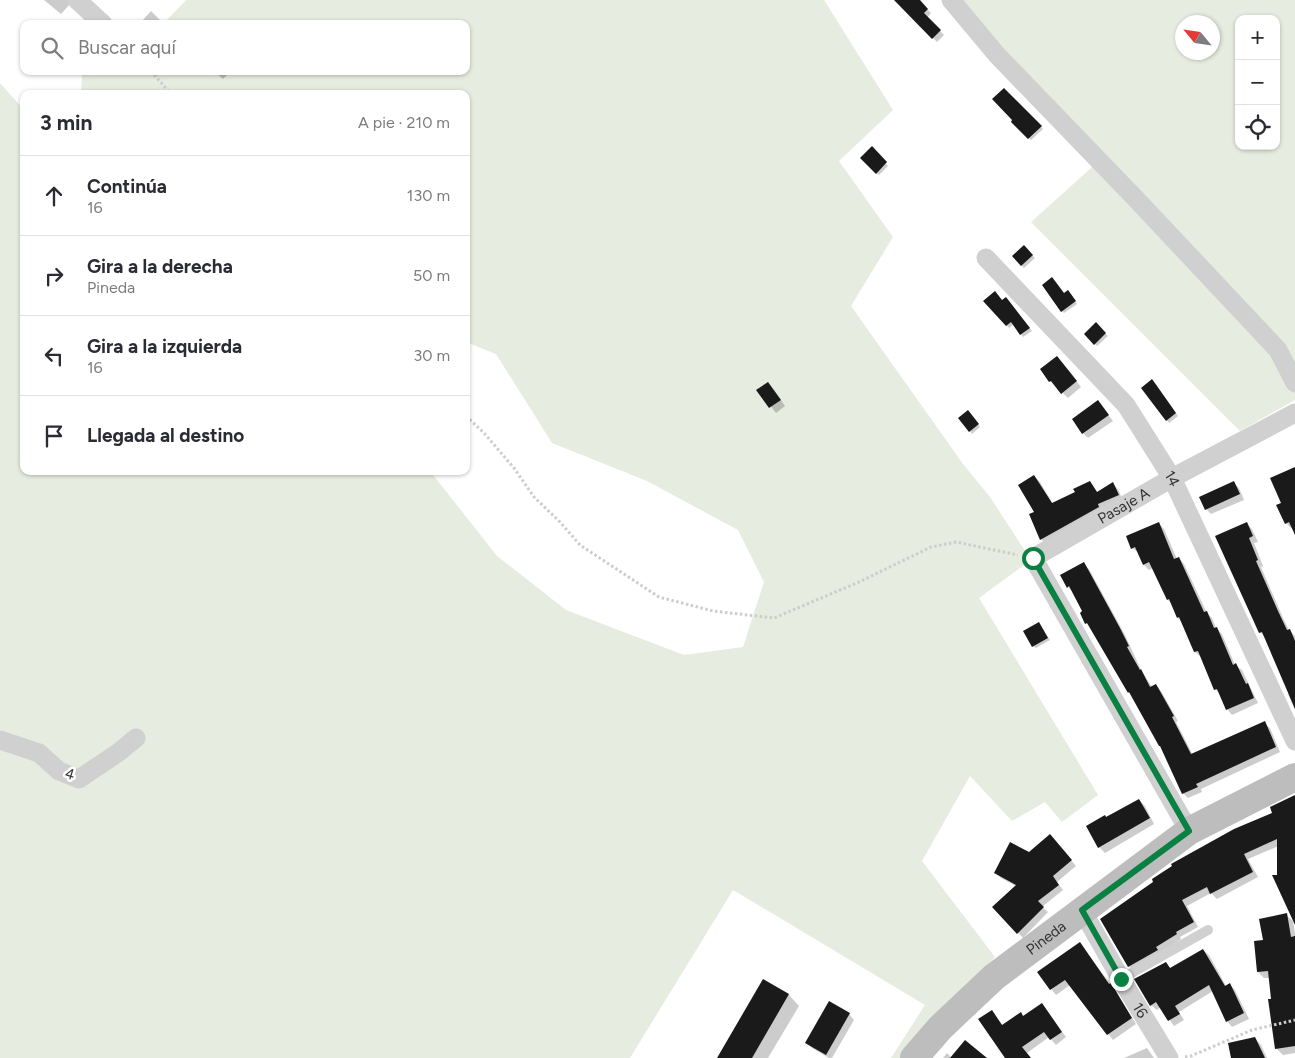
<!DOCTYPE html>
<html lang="es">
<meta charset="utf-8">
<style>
:root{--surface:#fff;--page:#f7f7f7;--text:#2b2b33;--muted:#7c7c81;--line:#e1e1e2}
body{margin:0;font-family:Figtree,sans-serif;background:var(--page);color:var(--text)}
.controls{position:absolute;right:15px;top:15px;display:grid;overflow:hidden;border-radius:10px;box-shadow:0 1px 4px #0004}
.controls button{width:45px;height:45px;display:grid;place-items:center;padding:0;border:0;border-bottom:1px solid var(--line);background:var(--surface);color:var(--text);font:25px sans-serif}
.compass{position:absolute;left:1175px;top:15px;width:45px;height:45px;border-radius:50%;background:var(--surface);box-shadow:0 1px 4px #0004;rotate:299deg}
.stop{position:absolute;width:15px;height:15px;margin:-11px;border:4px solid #0b8043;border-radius:50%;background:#fff}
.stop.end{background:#0b8043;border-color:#fff;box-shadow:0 1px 5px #0008}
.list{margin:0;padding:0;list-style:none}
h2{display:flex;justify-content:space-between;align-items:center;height:65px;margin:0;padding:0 20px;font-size:21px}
h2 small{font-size:16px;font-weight:400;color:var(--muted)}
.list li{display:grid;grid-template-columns:32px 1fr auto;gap:15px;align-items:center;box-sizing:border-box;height:80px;padding:0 20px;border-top:1px solid var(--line)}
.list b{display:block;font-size:19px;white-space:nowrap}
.list p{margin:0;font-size:16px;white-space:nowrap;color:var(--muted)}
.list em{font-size:16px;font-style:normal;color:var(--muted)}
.icon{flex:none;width:28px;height:28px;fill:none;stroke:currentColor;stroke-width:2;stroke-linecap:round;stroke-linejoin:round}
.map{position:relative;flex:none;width:1295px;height:1058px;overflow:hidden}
.search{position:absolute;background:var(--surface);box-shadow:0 1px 4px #0004;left:20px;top:20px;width:450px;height:55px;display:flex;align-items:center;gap:12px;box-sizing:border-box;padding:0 18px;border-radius:10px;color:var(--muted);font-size:19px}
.panel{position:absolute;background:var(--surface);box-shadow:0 1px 4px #0004;left:20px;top:90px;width:450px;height:385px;border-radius:10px}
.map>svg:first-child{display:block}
.green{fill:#e6ecdf;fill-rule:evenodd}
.shadow{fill:#0003}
.building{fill:#1a1a1a}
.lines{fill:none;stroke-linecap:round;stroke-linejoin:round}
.path{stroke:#cdcdcd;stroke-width:3;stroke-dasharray:2.5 2.5;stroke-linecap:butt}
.lane{stroke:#d0d0d0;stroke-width:10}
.street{stroke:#d0d0d0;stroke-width:19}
.secondary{stroke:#bdbdbd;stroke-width:28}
.route{stroke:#0b8043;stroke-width:6}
.labels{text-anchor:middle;stroke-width:5;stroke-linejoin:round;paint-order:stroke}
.street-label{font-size:15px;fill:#333;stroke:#fff}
</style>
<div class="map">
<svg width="1295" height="1058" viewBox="0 0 1295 1058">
<rect width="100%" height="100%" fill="#fff"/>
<g class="green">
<polygon points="186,0 824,0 893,110 839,161 893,237 851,306 963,464 990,497 1031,560 979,598 1098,795 1062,822 1045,802 1012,821 970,776 922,861 995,957 902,1058 891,1058 925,1005 733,890 630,1058 0,1058 0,83 24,110 24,471 430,471 497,556 566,610 684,655 743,647 764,582 738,530 647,481 552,443 496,354 466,342 466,94 81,94 82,71 466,71 466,24 163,24"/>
<path d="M958 0H1295V400L1240 431 1031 222 1101 159ZM1239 19H1276V146H1239ZM1182 22H1212V52H1182Z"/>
</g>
<g class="shadow">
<polygon points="44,0 70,0 72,2 61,14"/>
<polygon points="896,0 918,0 931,13 927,18 944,35 937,42"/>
<polygon points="151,11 164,24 144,23 142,21"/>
<polygon points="214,71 230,71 230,72 223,79"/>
<polygon points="1004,89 1043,129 1031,140 1012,122 1014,120"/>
<polygon points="872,148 888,166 879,175 861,158"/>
<polygon points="1024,247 1035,258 1024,268 1014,257"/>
<polygon points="1065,294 1070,294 1077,304 1064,313 1062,311"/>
<polygon points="985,301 1008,301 1032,331 1023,337 1014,324 1009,328"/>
<polygon points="1096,324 1108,336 1097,346 1085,334"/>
<polygon points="1057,357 1081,387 1068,398 1050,381"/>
<polygon points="1155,383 1178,416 1169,423 1143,388"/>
<polygon points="773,389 785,406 776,413 758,390"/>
<polygon points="1098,402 1113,421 1088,438 1083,433"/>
<polygon points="970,414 980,427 972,434 970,431"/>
<polygon points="1295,470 1295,531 1293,527 1291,528 1286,523 1283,504"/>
<polygon points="1034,476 1040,482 1053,504 1077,493 1090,483 1098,493 1113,484 1118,489 1123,501 1047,545 1041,539 1035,513"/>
<polygon points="1234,483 1239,488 1244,500 1211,514 1206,509"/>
<polygon points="1158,523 1164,529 1177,559 1179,558 1184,564 1207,613 1212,618 1216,628 1222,634 1235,665 1242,670 1258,703 1232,715 1227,709 1220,694 1215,689 1201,657 1195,652 1182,622 1178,618 1172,604 1168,600 1153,568 1149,570 1144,565 1139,553 1132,548"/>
<polygon points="1247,524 1252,529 1258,542 1254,543 1263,566 1261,567 1283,618 1289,630 1295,636 1295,710 1288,694 1290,693 1266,638 1260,632"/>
<polygon points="1083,564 1089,569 1125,635 1142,672 1152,687 1156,685 1161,691 1178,721 1176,722 1193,755 1264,723 1270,728 1280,752 1201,789 1202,792 1188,798 1183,793 1163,749 1092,628 1086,623 1084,612 1073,592 1068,587"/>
<polygon points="1041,626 1050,640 1036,648 1033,646"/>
<polygon points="1295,796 1295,842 1281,845 1248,859 1258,877 1217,899 1211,893 1187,906 1198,927 1180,937 1181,939 1134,972 1129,966 1102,920 1274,814"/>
<polygon points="1139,800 1145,806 1154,824 1105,853 1099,847 1087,827"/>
<polygon points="1055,841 1076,866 1057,882 1063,890 1042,907 1048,912 1023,938 994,907 1016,886 1001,878 996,873"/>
<polygon points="1286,915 1293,921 1295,933 1295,1053 1283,1055 1276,1048 1270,978 1264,978 1258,972 1265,941"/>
<polygon points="1080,944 1115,990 1136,1024 1113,1040 1070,985 1056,995 1039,973"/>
<polygon points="1203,950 1209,955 1226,986 1230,985 1235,990 1249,1019 1232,1027 1227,1021 1213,991 1179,1012 1184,1020 1174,1026 1161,1007 1157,1010 1151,1005 1166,963 1171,969"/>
<polygon points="763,981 789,995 799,1006 768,1058 718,1058"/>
<polygon points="1042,1004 1066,1037 1056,1045 1049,1037 1027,1053 1031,1058 1012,1058 991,1011 1003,1026 1020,1013 1024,1017"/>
<polygon points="849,1014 854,1020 832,1058 829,1058 812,1048 806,1042"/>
<polygon points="1255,1038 1261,1045 1267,1058 1232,1058"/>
<polygon points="1147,1048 1154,1058 1124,1058"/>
<polygon points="947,1053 952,1058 985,1058 943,1058"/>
</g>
<g class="building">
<polygon points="894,0 920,0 928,9 924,13 941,30 932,39"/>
<polygon points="1004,88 1042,126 1028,139 1011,122 1012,120 992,99"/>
<polygon points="872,146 887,162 876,174 860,158"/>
<polygon points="1024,245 1033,255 1021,266 1012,256"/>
<polygon points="1052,277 1064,293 1068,290 1076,301 1061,312 1042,285"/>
<polygon points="995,291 1002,300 1006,297 1030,328 1020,335 1011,322 1006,326 983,301"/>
<polygon points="1096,322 1106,333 1094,345 1084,334"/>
<polygon points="1057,356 1077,381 1061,394 1051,381 1049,382 1040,369"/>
<polygon points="1152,379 1176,413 1166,421 1141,388"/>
<polygon points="768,382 781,400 769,408 756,390"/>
<polygon points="1098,400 1109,415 1082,434 1072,419"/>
<polygon points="968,410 979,424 969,432 958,418"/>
<polygon points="1295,467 1295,535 1289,522 1285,524 1276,505 1281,503 1270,478"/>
<polygon points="1034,475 1052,503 1075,492 1073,489 1090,481 1097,492 1113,482 1119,495 1098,504 1099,507 1040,540 1029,514 1034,512 1018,485"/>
<polygon points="1234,481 1240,494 1205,510 1199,497"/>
<polygon points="1159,522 1174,559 1179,557 1204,612 1207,611 1214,628 1217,627 1233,665 1236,663 1246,684 1248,683 1254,698 1226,710 1217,689 1214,690 1198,651 1194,652 1179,617 1177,618 1169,599 1167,600 1149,562 1143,565 1135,547 1131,549 1126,536"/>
<polygon points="1247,522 1253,536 1249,538 1258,560 1256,561 1278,611 1287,630 1290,629 1295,641 1295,709 1262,632 1259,633 1215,536"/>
<polygon points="1084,562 1120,628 1129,646 1127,647 1140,670 1141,669 1150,687 1156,684 1174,716 1172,717 1191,754 1265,721 1276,747 1196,784 1198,787 1182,794 1160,746 1159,746 1129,692 1128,693 1087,623 1085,624 1080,613 1082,611 1069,586 1067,588 1060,575"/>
<polygon points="1039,622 1048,638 1032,647 1023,631"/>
<polygon points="1295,795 1295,925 1272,875 1277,875 1277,839 1244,854 1253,872 1210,894 1207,887 1182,900 1194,922 1176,932 1177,934 1156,947 1158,950 1128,967 1100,919 1153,882 1152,879 1172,866 1171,864 1234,829 1272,813 1270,807"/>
<polygon points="1139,799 1150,818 1098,848 1086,826 1105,815 1106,817"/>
<polygon points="1050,834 1072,860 1053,876 1059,885 1038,901 1044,907 1017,934 992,907 1016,885 994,873 1010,842 1029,852"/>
<polygon points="1287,913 1291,937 1295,936 1295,1046 1275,1049 1268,999 1271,999 1268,971 1257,972 1254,941 1263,940 1259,919"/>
<polygon points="1080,942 1109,984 1111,983 1132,1018 1107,1035 1065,980 1050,990 1037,972"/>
<polygon points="1203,949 1225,986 1230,983 1244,1013 1226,1022 1209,985 1175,1006 1180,1014 1168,1021 1156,1002 1150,1006 1134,979 1166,962 1170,968"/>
<polygon points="763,979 789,994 752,1058 717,1058"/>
<polygon points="829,1001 850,1013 826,1055 805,1043"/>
<polygon points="1042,1003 1062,1032 1050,1040 1044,1032 1022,1047 1031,1058 1005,1058 978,1019 992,1010 1002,1025 1021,1012 1023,1016"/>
<polygon points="1255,1037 1265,1058 1231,1058 1228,1043"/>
<polygon points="965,1040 987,1058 950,1058"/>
</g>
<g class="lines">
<g class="path">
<polyline points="151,71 171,94"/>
<polyline points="466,416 484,433 514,468 534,497 560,522 580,545 659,597 713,611 774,618 859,582 931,547 956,542 1018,555"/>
<polyline points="1185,1057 1191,1056 1252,1030 1295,1020"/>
</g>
<polyline class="lane" points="1121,979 1208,930"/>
<g class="street">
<polyline points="77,0 103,24"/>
<polyline points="951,0 997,55 1137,200 1278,350 1295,383"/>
<path id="s1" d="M986 258 1126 405 1172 478 1295 741"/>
<polyline points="0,740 39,753 59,771 79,779 119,752 136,738"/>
<path id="s2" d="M1189 831 1033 558 1172 478 1295 413"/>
<path id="s3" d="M1082 910 1121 979 1169 1058"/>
</g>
<path class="secondary" id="s4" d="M914 1058 940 1028 994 977 1189 831 1295 777"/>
</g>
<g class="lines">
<polyline class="route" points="1033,558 1189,831 1082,910 1121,979"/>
</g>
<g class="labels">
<g class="street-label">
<text dy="5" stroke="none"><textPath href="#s1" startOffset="290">14</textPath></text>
<text dy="5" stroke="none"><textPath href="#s2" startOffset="419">Pasaje A</textPath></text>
<text transform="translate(70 774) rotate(17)" y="5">4</text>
<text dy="5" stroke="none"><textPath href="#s4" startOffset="179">Pineda</textPath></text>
<text dy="5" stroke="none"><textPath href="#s3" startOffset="116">16</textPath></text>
</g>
</g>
</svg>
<div class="controls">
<button>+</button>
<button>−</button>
<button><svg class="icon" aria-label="locate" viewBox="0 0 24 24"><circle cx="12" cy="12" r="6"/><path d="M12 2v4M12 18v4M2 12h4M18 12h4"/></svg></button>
</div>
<svg class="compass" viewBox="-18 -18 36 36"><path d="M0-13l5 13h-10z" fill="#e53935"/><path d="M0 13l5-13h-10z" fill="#7c7c81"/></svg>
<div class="stop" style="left:1033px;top:558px"></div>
<div class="stop end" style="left:1121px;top:979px"></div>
<div class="search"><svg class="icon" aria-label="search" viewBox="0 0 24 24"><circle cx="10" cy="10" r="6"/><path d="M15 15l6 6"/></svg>Buscar aquí</div>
<section class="panel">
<h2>3 min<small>A pie · 210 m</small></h2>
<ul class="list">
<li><svg class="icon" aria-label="ahead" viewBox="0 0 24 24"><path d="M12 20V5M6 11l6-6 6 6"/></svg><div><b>Continúa</b><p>16</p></div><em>130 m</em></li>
<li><svg class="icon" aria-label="right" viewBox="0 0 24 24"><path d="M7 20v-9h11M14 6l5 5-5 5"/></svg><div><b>Gira a la derecha</b><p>Pineda</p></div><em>50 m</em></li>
<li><svg class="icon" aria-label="left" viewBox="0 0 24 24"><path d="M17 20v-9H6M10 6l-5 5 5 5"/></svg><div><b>Gira a la izquierda</b><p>16</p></div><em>30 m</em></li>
<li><svg class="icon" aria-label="arrive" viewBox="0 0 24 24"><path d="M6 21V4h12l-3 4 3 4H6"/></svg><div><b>Llegada al destino</b></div></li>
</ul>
</section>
</div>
